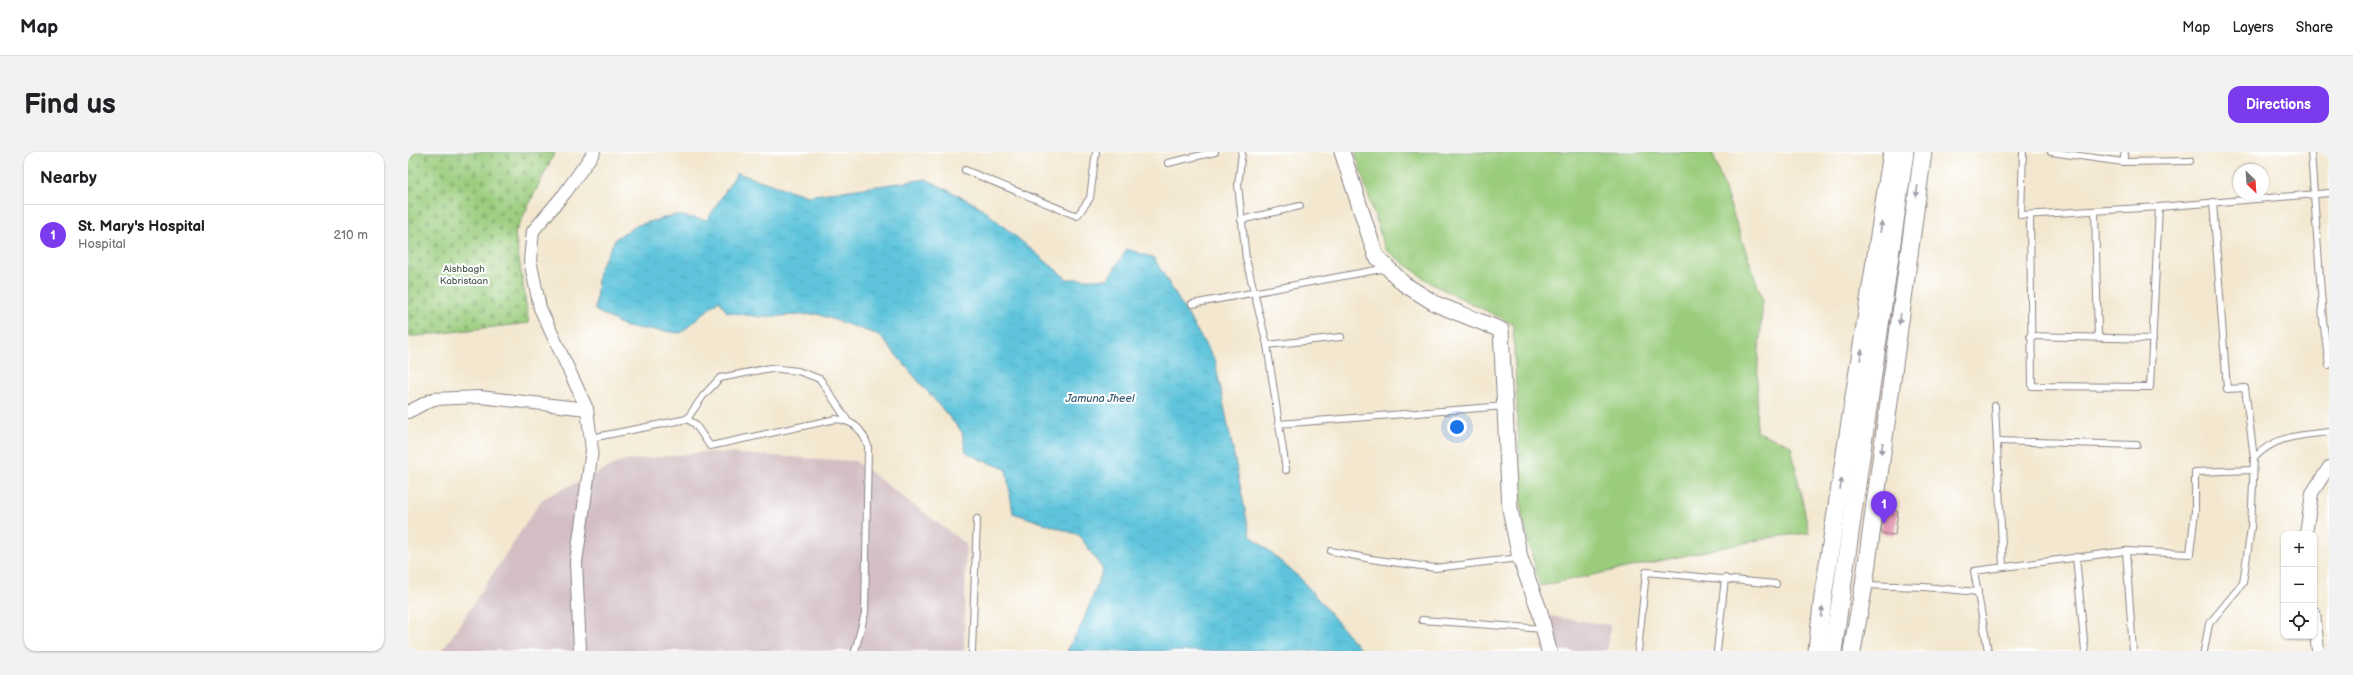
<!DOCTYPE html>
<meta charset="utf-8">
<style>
:root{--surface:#fff;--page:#f2f2f2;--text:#202124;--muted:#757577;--line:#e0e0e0;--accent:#7c3aed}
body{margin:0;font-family:"Balsamiq Sans",sans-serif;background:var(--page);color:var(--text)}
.controls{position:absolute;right:12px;bottom:12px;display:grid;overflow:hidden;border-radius:8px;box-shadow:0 1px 3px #0004}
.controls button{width:36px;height:36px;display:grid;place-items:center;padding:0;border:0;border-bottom:1px solid var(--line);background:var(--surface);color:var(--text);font:20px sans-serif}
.compass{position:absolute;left:1825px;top:12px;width:36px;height:36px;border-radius:50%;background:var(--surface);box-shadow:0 1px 3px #0004;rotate:155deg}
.you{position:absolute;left:1049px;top:275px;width:14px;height:14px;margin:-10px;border:3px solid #fff;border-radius:50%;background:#1a73e8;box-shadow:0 0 0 6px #1a73e833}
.badge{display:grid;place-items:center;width:26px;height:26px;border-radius:50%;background:var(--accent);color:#fff;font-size:13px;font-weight:700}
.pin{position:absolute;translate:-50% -33px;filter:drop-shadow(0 1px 2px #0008)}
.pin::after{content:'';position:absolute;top:21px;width:14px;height:12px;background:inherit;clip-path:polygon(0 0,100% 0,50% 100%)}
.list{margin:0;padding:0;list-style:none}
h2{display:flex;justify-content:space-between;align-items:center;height:52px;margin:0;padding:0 16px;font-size:17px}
h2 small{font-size:13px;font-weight:400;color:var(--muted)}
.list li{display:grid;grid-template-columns:26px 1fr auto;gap:12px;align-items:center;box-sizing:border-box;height:60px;padding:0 16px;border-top:1px solid var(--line)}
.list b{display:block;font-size:15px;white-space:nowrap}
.list p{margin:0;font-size:13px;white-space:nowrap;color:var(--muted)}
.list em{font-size:13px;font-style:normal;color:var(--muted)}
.icon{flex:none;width:22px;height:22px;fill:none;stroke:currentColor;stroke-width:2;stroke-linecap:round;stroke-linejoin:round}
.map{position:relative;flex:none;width:1921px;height:499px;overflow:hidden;border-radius:12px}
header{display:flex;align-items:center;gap:24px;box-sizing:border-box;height:56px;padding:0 20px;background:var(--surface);border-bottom:1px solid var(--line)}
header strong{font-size:19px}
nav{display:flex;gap:22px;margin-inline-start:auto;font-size:14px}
.intro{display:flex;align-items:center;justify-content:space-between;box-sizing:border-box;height:96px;padding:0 24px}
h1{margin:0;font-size:28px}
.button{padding:10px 18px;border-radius:12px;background:var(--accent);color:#fff;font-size:14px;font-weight:700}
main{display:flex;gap:24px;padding:0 24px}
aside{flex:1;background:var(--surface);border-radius:12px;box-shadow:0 1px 3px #0004}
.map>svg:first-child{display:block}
.industrial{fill:#d2bec3}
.grass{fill:#9acc7c;stroke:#5e775c}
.cemetery{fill:url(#cemetery-stones);stroke:#5e775c}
.water{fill:url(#water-ripples);stroke:#40738b}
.building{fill:url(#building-back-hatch)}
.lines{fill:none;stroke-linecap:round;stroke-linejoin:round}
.service-casing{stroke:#8a8485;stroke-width:8}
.minor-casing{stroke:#8a8485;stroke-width:14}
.tertiary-casing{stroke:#8a8485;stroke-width:17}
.secondary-casing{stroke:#8a8485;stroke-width:19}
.service{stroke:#fff;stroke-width:6}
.minor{stroke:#fff;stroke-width:12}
.tertiary{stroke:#fff;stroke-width:15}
.secondary{stroke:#fff;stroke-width:17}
.oneway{fill:#9c9ca7}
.labels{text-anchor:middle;stroke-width:4;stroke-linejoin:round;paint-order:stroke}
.park-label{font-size:10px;fill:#4c5e52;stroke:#fff}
.water-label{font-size:11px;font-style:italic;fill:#375b73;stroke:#fff}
</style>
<header>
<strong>Map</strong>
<nav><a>Map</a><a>Layers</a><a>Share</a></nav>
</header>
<div class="intro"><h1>Find us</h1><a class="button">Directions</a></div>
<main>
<aside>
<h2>Nearby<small></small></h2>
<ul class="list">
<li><span class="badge">1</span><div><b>St. Mary's Hospital</b><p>Hospital</p></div><em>210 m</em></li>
</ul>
</aside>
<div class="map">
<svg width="1921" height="499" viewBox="0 0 1921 499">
<defs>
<pattern id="cemetery-stones" width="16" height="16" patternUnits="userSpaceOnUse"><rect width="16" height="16" fill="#9acc7c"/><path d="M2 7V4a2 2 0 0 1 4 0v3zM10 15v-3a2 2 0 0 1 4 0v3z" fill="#84af6c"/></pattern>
<pattern id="water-ripples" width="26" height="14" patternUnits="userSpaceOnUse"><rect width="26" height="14" fill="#5ec4db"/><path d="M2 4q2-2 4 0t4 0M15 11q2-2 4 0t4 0" fill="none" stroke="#51a8bd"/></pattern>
<pattern id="building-back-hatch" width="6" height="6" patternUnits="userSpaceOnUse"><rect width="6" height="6" fill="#e792b0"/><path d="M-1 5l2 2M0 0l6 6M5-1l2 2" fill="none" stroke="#bb7790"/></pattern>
</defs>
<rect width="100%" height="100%" fill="#fff"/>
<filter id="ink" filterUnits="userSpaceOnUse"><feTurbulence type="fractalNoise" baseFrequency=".025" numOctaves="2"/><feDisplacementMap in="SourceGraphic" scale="8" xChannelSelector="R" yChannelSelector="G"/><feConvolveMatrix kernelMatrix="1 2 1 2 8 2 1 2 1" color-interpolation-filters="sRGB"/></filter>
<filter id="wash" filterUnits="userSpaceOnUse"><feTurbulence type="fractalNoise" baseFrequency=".012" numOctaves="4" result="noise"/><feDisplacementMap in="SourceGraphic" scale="16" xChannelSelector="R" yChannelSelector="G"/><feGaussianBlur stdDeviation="0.9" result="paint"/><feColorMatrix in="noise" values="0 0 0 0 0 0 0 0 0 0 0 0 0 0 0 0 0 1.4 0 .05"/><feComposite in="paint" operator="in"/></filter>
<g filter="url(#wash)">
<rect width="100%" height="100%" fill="#f3e7cf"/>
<g class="industrial">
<polygon points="298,300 447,309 558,392 556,499 34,499 134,347 214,309"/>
<polygon points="1140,464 1202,473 1199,499 1134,499"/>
</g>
<polygon class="grass" points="947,0 1304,0 1355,149 1350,208 1348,279 1383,294 1401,381 1365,385 1132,434 1114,365 1105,172 1024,132 977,97"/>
<polygon class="cemetery" points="0,0 147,0 107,81 121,171 0,185"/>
<polygon class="water" points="329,21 400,44 518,27 571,54 659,127 700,127 719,97 746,106 807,209 842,383 893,427 954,499 659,499 674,472 695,418 671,383 605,361 598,317 571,307 558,300 554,280 471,183 409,162 353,165 319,160 311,148 273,181 218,175 187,158 191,117 208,86 230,73 267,63 299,68"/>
<g id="blocks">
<polygon class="building" points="1476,357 1490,359 1487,383 1473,381"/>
</g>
</g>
<g filter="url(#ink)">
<use href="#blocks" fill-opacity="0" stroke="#8a8485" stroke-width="1"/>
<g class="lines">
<defs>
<g id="service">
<polyline points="834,0 830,33 838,107 859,193 878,318"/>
<polyline points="1615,0 1613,63 1751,55 1921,41"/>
<polyline points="1643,0 1715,10 1782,9"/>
<polyline points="1903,0 1915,168 1921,213"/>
<polyline points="1715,10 1717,0"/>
<polyline points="760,11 807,0"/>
<polyline points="557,18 669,64 682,46 688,0"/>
<polyline points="1805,50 1819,237 1837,236 1846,306"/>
<polyline points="1687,59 1690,185"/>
<polyline points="1622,63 1624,234 1742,235 1751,55"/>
<polyline points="833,68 892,54"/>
<polyline points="784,152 979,116"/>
<polyline points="1622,184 1745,187"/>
<polyline points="859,193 933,185"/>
<polyline points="1587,254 1595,414"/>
<polyline points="279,267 295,244 312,226 362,216 390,219 412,227 439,268"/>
<polyline points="870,272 1097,254"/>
<path d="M183 286 279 267 287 272 302 294 428 267C446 269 454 277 460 294L457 461 447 499"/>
<polyline points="1589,289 1729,293"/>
<polyline points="923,399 963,407 1027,416 1112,406"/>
<polyline points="1718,399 1725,499"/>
<polyline points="1668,405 1677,499"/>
<polyline points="1457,433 1516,435 1570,440"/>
<polyline points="1014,468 1136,477"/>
<polyline points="564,499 569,367"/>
<polyline points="1230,499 1238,420 1368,432"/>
<polyline points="1309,499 1317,426"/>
<polyline points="1580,499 1566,419 1718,399 1782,402 1787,359 1787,320 1845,318"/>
<path d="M1796 499 1801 472 1835 431 1843 376 1846 306C1868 283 1891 284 1921 280"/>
</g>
<g id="minor">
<polyline points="0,260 25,247 72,245 179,257"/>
<polyline points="1898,382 1904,341 1921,315"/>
<polyline points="1906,461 1910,499"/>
<polyline points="172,499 168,410 184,298 179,257 132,156 122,108 125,79 157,41 186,0"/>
</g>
<polyline id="tertiary" points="934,0 968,104 996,132 1028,152 1093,178 1102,357 1112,406 1132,460 1141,499"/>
<g id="secondary">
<polyline points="1409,499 1415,444 1484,0"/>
<polyline points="1425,499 1497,0"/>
<polyline points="1444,499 1456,433 1515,0"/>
</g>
</defs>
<use href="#service" class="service-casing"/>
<use href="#minor" class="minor-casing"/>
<use href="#tertiary" class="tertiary-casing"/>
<use href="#secondary" class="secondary-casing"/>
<use href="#service" class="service"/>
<use href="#minor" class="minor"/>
<use href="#tertiary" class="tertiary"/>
<use href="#secondary" class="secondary"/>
</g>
<defs><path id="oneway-solid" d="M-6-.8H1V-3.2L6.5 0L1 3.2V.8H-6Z"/></defs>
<g class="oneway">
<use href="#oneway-solid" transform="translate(1509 39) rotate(98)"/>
<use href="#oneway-solid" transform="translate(1473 75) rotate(-81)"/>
<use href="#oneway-solid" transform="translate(1492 167) rotate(98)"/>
<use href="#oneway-solid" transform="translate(1453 203) rotate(-81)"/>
<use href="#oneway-solid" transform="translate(1474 296) rotate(98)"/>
<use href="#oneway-solid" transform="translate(1433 332) rotate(-81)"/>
<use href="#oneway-solid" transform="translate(1414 460) rotate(-83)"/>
</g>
</g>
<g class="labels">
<g class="park-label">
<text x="56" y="120">Aishbagh<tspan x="56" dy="12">Kabristaan</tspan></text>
</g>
<g class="water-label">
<text x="692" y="250">Jamuna Jheel</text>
</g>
</g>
</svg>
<div class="controls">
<button>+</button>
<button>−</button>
<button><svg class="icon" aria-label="locate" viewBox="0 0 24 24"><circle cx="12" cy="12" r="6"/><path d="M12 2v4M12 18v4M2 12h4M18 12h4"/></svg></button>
</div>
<svg class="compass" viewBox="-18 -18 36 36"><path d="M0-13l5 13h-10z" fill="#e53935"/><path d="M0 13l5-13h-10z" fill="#757577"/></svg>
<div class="you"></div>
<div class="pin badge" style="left:1476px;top:372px">1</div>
</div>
</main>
